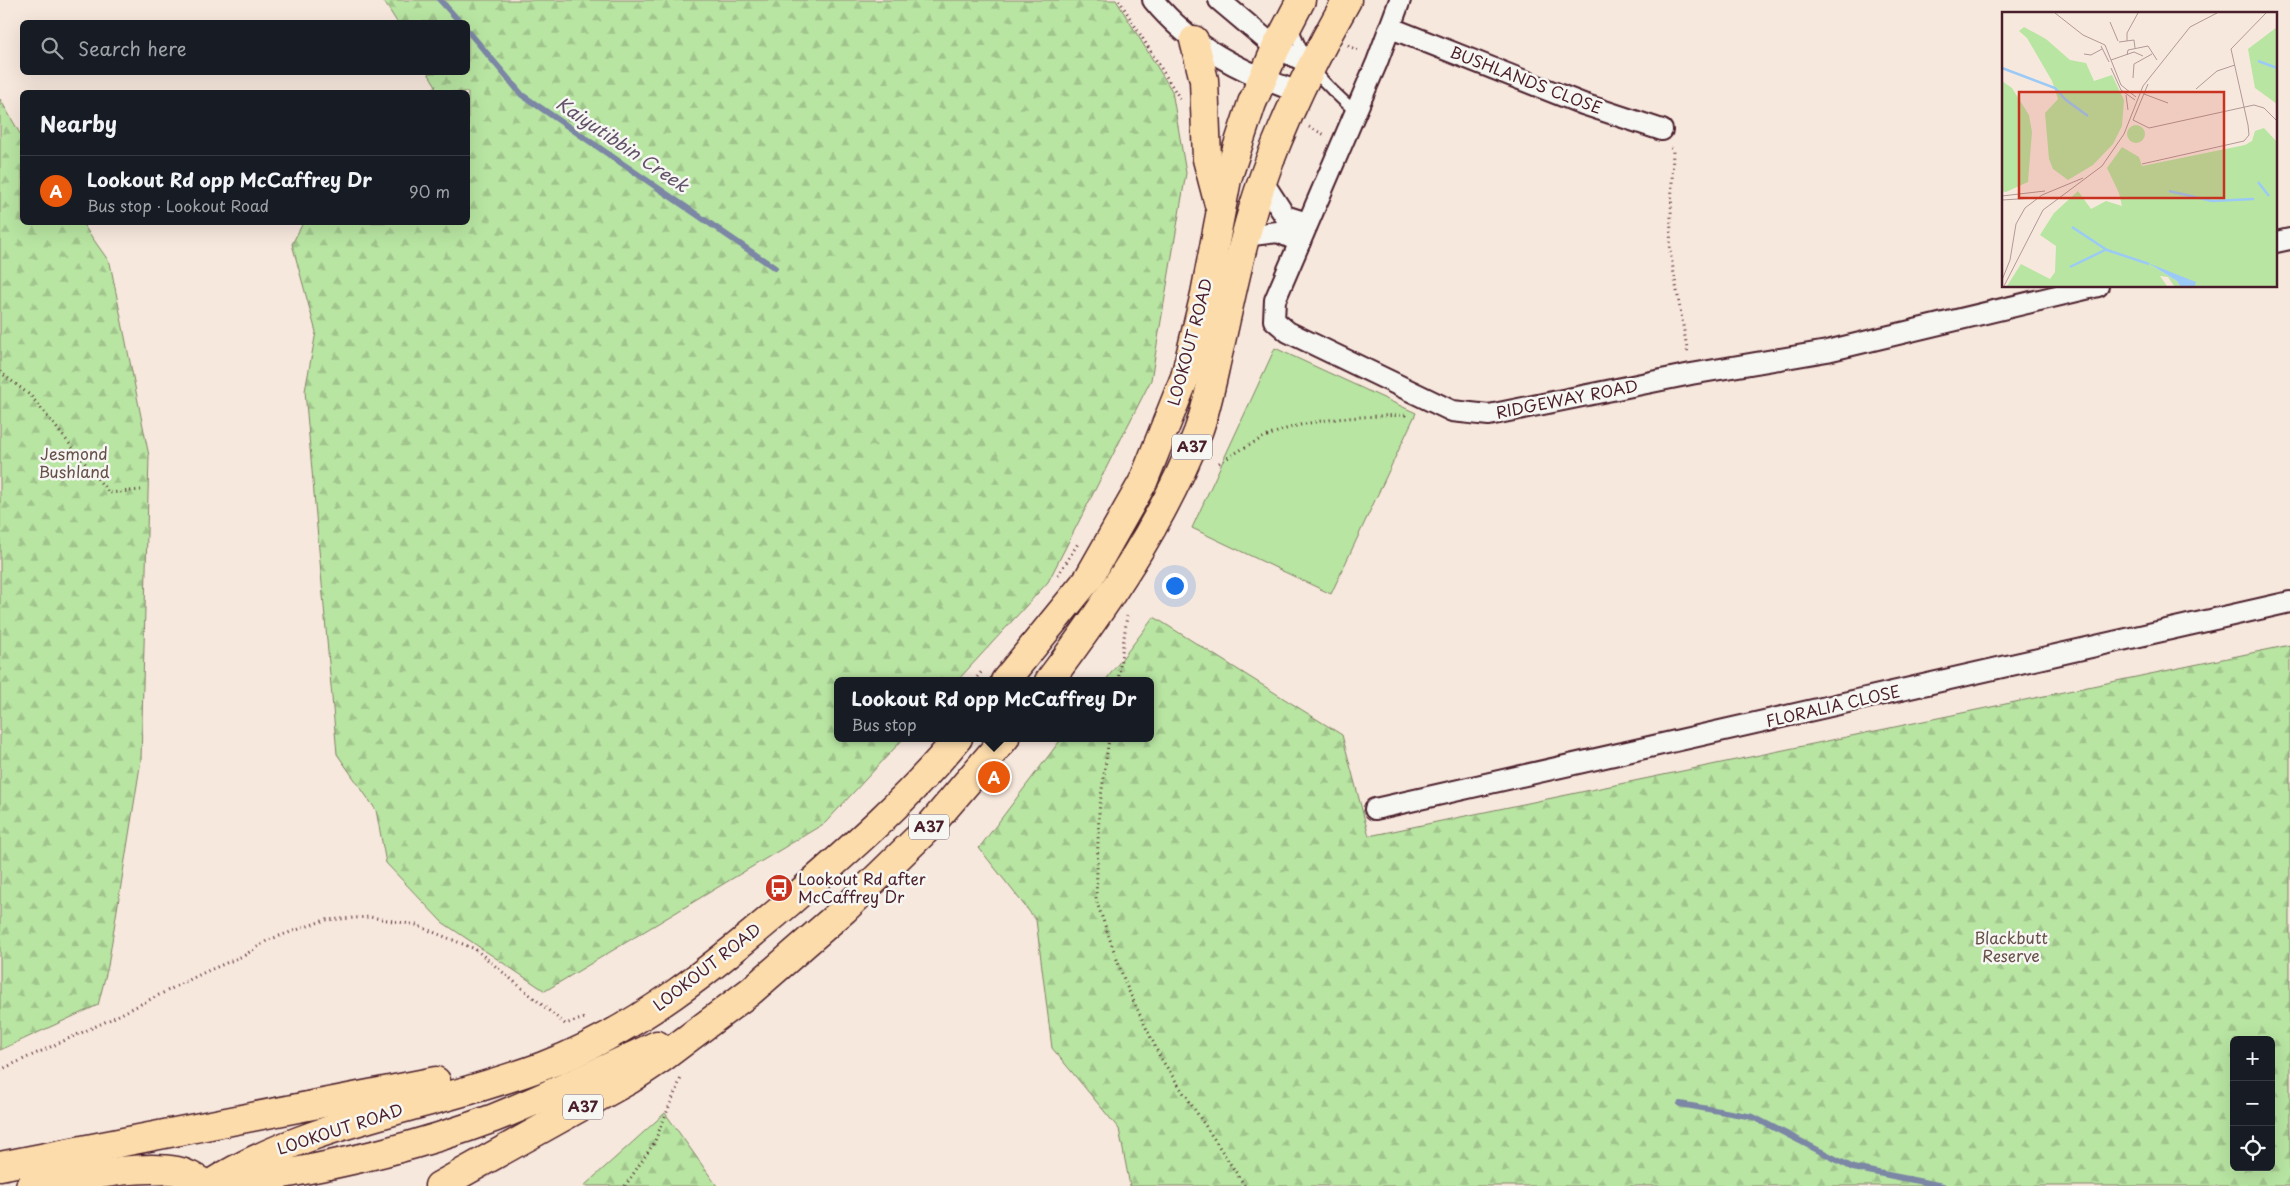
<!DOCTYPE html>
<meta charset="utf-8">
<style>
:root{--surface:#171b24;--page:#242831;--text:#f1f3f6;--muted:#9ea1a6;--line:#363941;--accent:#ea580c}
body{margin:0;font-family:"Playpen Sans",sans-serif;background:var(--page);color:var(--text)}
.controls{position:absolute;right:15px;bottom:15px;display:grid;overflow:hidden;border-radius:8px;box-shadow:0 5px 20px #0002}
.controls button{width:45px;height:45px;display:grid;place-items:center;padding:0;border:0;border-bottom:1px solid var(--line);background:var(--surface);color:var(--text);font:25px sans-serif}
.you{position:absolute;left:1174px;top:585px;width:18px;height:18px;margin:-12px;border:4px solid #fff;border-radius:50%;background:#1a73e8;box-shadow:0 0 0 8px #1a73e833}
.badge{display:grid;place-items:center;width:32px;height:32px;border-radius:50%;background:var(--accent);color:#fff;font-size:16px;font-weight:700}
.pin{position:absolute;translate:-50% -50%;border:2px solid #fff;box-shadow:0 1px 5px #0006}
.popup{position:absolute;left:834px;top:677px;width:320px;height:65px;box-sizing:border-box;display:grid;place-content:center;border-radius:8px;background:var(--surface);filter:drop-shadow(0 1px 4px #0005);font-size:16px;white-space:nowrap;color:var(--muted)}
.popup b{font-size:19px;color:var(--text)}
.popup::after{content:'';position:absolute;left:50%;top:100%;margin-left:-10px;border:10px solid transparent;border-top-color:var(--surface)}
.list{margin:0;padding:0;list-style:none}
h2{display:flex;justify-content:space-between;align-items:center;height:65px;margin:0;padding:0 20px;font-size:21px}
h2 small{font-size:16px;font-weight:400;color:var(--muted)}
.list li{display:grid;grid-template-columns:32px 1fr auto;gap:15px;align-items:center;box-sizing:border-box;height:70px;padding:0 20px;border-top:1px solid var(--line)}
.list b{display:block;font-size:19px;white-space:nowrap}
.list p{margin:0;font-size:16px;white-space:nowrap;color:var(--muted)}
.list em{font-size:16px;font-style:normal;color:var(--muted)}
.icon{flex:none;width:28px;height:28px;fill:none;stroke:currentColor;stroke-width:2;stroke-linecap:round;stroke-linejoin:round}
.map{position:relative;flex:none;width:2290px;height:1186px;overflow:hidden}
.search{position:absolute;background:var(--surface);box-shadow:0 5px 20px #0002;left:20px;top:20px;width:450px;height:55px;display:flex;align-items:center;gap:12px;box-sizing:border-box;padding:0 18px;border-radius:8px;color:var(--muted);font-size:19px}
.panel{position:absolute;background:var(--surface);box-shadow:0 5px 20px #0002;left:20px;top:90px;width:450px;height:135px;border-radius:8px}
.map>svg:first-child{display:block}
.forest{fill:url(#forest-firs);stroke:#818266;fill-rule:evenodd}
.park{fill:#b8e5a2;stroke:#818266}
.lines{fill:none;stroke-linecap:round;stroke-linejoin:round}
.stream{stroke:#7b86a5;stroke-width:6}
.lane-casing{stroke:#4a1f2b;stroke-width:14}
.street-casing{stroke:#4a1f2b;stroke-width:24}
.highway-casing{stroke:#4a1f2b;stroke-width:31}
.path{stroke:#4a1f2b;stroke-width:3;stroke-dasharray:1 4;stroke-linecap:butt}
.lane{stroke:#f6f6f2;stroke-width:10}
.street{stroke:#f6f6f2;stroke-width:20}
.highway{stroke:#fddcac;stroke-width:28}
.labels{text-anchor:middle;stroke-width:5;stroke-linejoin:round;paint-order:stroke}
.shield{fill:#f6f6f2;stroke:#7e6067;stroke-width:1}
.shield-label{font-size:15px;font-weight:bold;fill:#4a1f2b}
.street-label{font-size:16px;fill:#4a1f2b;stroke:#f6f6f2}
.park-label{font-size:16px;fill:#665049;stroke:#f6f6f2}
.poi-label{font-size:16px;fill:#4a1f2b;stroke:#f6f6f2;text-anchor:start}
.water-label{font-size:18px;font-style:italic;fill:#625268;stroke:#f6f6f2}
.inset-river{fill:none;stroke:#9bcaf6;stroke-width:2.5}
.inset-road{fill:none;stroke:#b29896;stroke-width:1}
.view{fill:#c8321e;fill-opacity:0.15;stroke:#c8321e;stroke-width:2.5}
.inset-edge{fill:none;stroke:#4a1f2b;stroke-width:2.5}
</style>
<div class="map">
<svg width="2290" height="1186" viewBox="0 0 2290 1186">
<defs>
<pattern id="forest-firs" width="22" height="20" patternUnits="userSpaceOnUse" patternTransform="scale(1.25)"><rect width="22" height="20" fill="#b8e5a2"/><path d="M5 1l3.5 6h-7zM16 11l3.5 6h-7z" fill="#a0c48c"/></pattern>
</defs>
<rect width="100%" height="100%" fill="#f7e8dd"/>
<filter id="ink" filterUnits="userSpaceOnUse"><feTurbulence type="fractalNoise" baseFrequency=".02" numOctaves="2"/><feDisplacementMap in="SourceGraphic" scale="10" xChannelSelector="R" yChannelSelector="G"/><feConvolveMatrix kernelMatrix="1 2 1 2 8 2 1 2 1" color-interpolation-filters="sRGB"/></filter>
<g filter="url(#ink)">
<g class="forest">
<polygon points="383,0 1116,0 1172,91 1186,173 1151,380 1048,582 957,681 838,681 838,738 904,738 825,823 545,991 442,922 386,863 376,810 337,754 305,391 316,332 292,244 303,223 468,222 468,92 428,92 436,86 428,73 468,72 468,22 397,22"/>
<polygon points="0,99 22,137 22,222 82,223 110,263 149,456 141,760 108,966 98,1005 0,1050"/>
<path d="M1154 617 1342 735 1369 836 2290 645V1186H1130L1119 1129 1052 1048 1036 920 979 848 1062 738H1150V681H1105ZM2234 1040H2271V1167H2234Z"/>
<polygon points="665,1113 717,1186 584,1186"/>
</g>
<polygon class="park" points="1275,348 1416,413 1331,594 1192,528"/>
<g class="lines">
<g class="stream">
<polyline points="440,0 460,22"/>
<polyline points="468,31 522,95 775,268"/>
<polyline points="1680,1104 1753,1117 1853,1168 1943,1186"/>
</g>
<defs>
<path id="lane" d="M1293 26C1301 62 1328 88 1355 111"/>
<g id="street">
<path d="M1153 0C1191 47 1242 72 1298 92"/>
<polyline points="1219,0 1276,48 1311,64"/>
<polyline points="1400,0 1377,62 1275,300 1274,320 1288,332 1452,411 1489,415 1691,374 1827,351 2098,286"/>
<polyline points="1391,28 1583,104 1662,130"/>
<polyline points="1263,182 1285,216 1307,223"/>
<polyline points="1245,236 1278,232 1300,242"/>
<polyline points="2276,242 2290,239"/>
<polyline points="1375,809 2290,602"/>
</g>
<g id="highway">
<polyline points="1194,40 1204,80 1207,159 1219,205"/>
<polyline points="1005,681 1088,579 1143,482 1185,377 1205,294 1227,179 1252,103 1276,48 1301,0"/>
<path d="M1049 681C1107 604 1163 522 1198 432 1206 410 1211 386 1216 363 1226 321 1234 279 1245 238 1266 155 1305 74 1347 0"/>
<polyline points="0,1166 436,1081"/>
<path d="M221 1184C314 1171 406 1151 494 1118 549 1096 603 1070 657 1045"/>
<path d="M30 1186C72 1180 135 1163 177 1171 188 1173 198 1180 208 1186"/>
<path d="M207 1186C313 1119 429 1109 543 1066 640 1029 713 967 791 901 849 850 909 798 958 738"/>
<polyline points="439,1186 629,1080 662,1058 751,991 845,909 929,827 1005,738"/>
</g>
</defs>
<use href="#lane" class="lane-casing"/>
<use href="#street" class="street-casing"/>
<use href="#highway" class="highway-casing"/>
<g class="path">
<polyline points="1119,0 1180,99"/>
<polyline points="1348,45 1360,52"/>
<polyline points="1309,127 1325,135"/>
<polyline points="1671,148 1673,149 1670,251 1688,354"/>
<polyline points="0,372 31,396 109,493 141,490"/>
<path d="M1219 463C1236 453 1252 442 1270 435 1311 417 1361 417 1405 415L1407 411"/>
<polyline points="1058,575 1079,542"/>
<polyline points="974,681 983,670"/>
<polyline points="1118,681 1127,616"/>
<polyline points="1109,738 1099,812 1096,900 1126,985 1160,1057 1245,1186"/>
<polyline points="0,1070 107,1021 205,972 245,955 268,940 325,920 370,917 416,925 475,949 565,1024 585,1018"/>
<polyline points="625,1186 654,1143 681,1078"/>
</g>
<use href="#lane" class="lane"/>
<use href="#street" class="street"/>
<use href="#highway" class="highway"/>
</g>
</g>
<defs>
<symbol id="bus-disc" viewBox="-11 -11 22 22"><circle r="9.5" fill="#c8321e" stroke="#f6f6f2"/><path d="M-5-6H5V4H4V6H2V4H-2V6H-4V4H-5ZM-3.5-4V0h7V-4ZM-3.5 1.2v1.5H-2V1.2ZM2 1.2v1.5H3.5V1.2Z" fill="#fff"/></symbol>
</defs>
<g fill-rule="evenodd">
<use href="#bus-disc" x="763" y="872" width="32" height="32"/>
</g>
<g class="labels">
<g class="shield">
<rect x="1172" y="434.5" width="40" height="25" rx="4"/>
<rect x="909" y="814.5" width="40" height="25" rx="4"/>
<rect x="563" y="1094.5" width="40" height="25" rx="4"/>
</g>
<g class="shield-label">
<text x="1192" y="452">A37</text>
<text x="929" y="832">A37</text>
<text x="583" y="1112">A37</text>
</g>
<g class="street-label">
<text transform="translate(1526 80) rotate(21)" y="6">BUSHLANDS CLOSE</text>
<text transform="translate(1190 342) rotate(-75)" y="6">LOOKOUT ROAD</text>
<text transform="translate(1567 399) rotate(-11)" y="6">RIDGEWAY ROAD</text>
<text transform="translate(1833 706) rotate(-13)" y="6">FLORALIA CLOSE</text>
<text transform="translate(707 967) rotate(-38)" y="6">LOOKOUT ROAD</text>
<text transform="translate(340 1129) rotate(-18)" y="6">LOOKOUT ROAD</text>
</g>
<g class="park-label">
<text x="74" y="460">Jesmond<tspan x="74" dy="18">Bushland</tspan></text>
<text x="2011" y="944">Blackbutt<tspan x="2011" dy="18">Reserve</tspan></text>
</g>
<g class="poi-label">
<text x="798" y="885">Lookout Rd after<tspan x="798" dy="18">McCaffrey Dr</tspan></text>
</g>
<g class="water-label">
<text transform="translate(622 145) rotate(34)" y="6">Kaiyutibbin Creek</text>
</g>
</g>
<g transform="translate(2002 12)">
<rect width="275" height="275" fill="#f7e8dd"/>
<path d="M22 15 44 27 68 48 84 51 92 69 110 63 122 88 120 114 111 132 91 153 66 168 51 157 47 147 43 101 56 87 50 69 25 26 17 19ZM275 15V92L253 76 246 37ZM0 69 10 76 27 103 30 120 26 170 4 180 0 179ZM262 116 275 130V274H193V270L149 253 175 269 178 274H172L166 265 158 264 165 274H5L19 252 48 267 53 260 54 234 38 223 52 201 76 179 89 197 104 189 120 194 117 181 105 156 120 135 137 145 140 154 243 133 250 129 253 119Z" fill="#b8e5a2"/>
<path d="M125 122a9 9 0 1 1 18 0a9 9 0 1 1-18 0Z" fill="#b8e5a2"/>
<path d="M146 251 194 270 193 274H178L175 269Z" fill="#9bcaf6"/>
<path class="inset-river" d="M256 49 275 56M0 56 53 76 64 88 86 104M256 170 267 184M167 179 210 189 252 187M70 215 105 238 147 252M68 255 103 238"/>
<path class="inset-road" d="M53 1 81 23 103 33 119 73 134 85M108 10 116 29M125 29V21L136 1M117 30 132 28 133 36M99 34 107 50M82 42 89 43 100 37M125 43 126 38 146 34 155 48M109 48 132 40 141 44M109 56 119 78 133 88M131 66 132 52 150 42M146 72 131 108 147 116 252 93 262 96 275 109M194 77 215 59 233 53M142 82 166 91M124 83 126 98M140 152 242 129 247 123 246 113 229 37 264 1M0 184 43 179M0 188 32 186M0 268 8 248 14 212 23 196 40 183 81 166M2 274 41 198 100 154 122 122 141 74 188 15 215 1"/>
<path class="view" d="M17 80H222V186H17Z"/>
<rect width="275" height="275" class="inset-edge"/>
</g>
</svg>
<div class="controls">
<button>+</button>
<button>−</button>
<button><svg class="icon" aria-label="locate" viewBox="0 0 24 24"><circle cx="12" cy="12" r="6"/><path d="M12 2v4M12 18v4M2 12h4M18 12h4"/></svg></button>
</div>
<div class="you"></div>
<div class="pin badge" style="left:994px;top:777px">A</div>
<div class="popup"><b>Lookout Rd opp McCaffrey Dr</b>Bus stop</div>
<div class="search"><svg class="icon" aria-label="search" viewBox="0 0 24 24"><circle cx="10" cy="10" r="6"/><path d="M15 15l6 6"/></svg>Search here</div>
<section class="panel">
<h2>Nearby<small></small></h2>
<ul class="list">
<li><span class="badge">A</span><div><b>Lookout Rd opp McCaffrey Dr</b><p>Bus stop · Lookout Road</p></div><em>90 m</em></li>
</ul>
</section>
</div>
